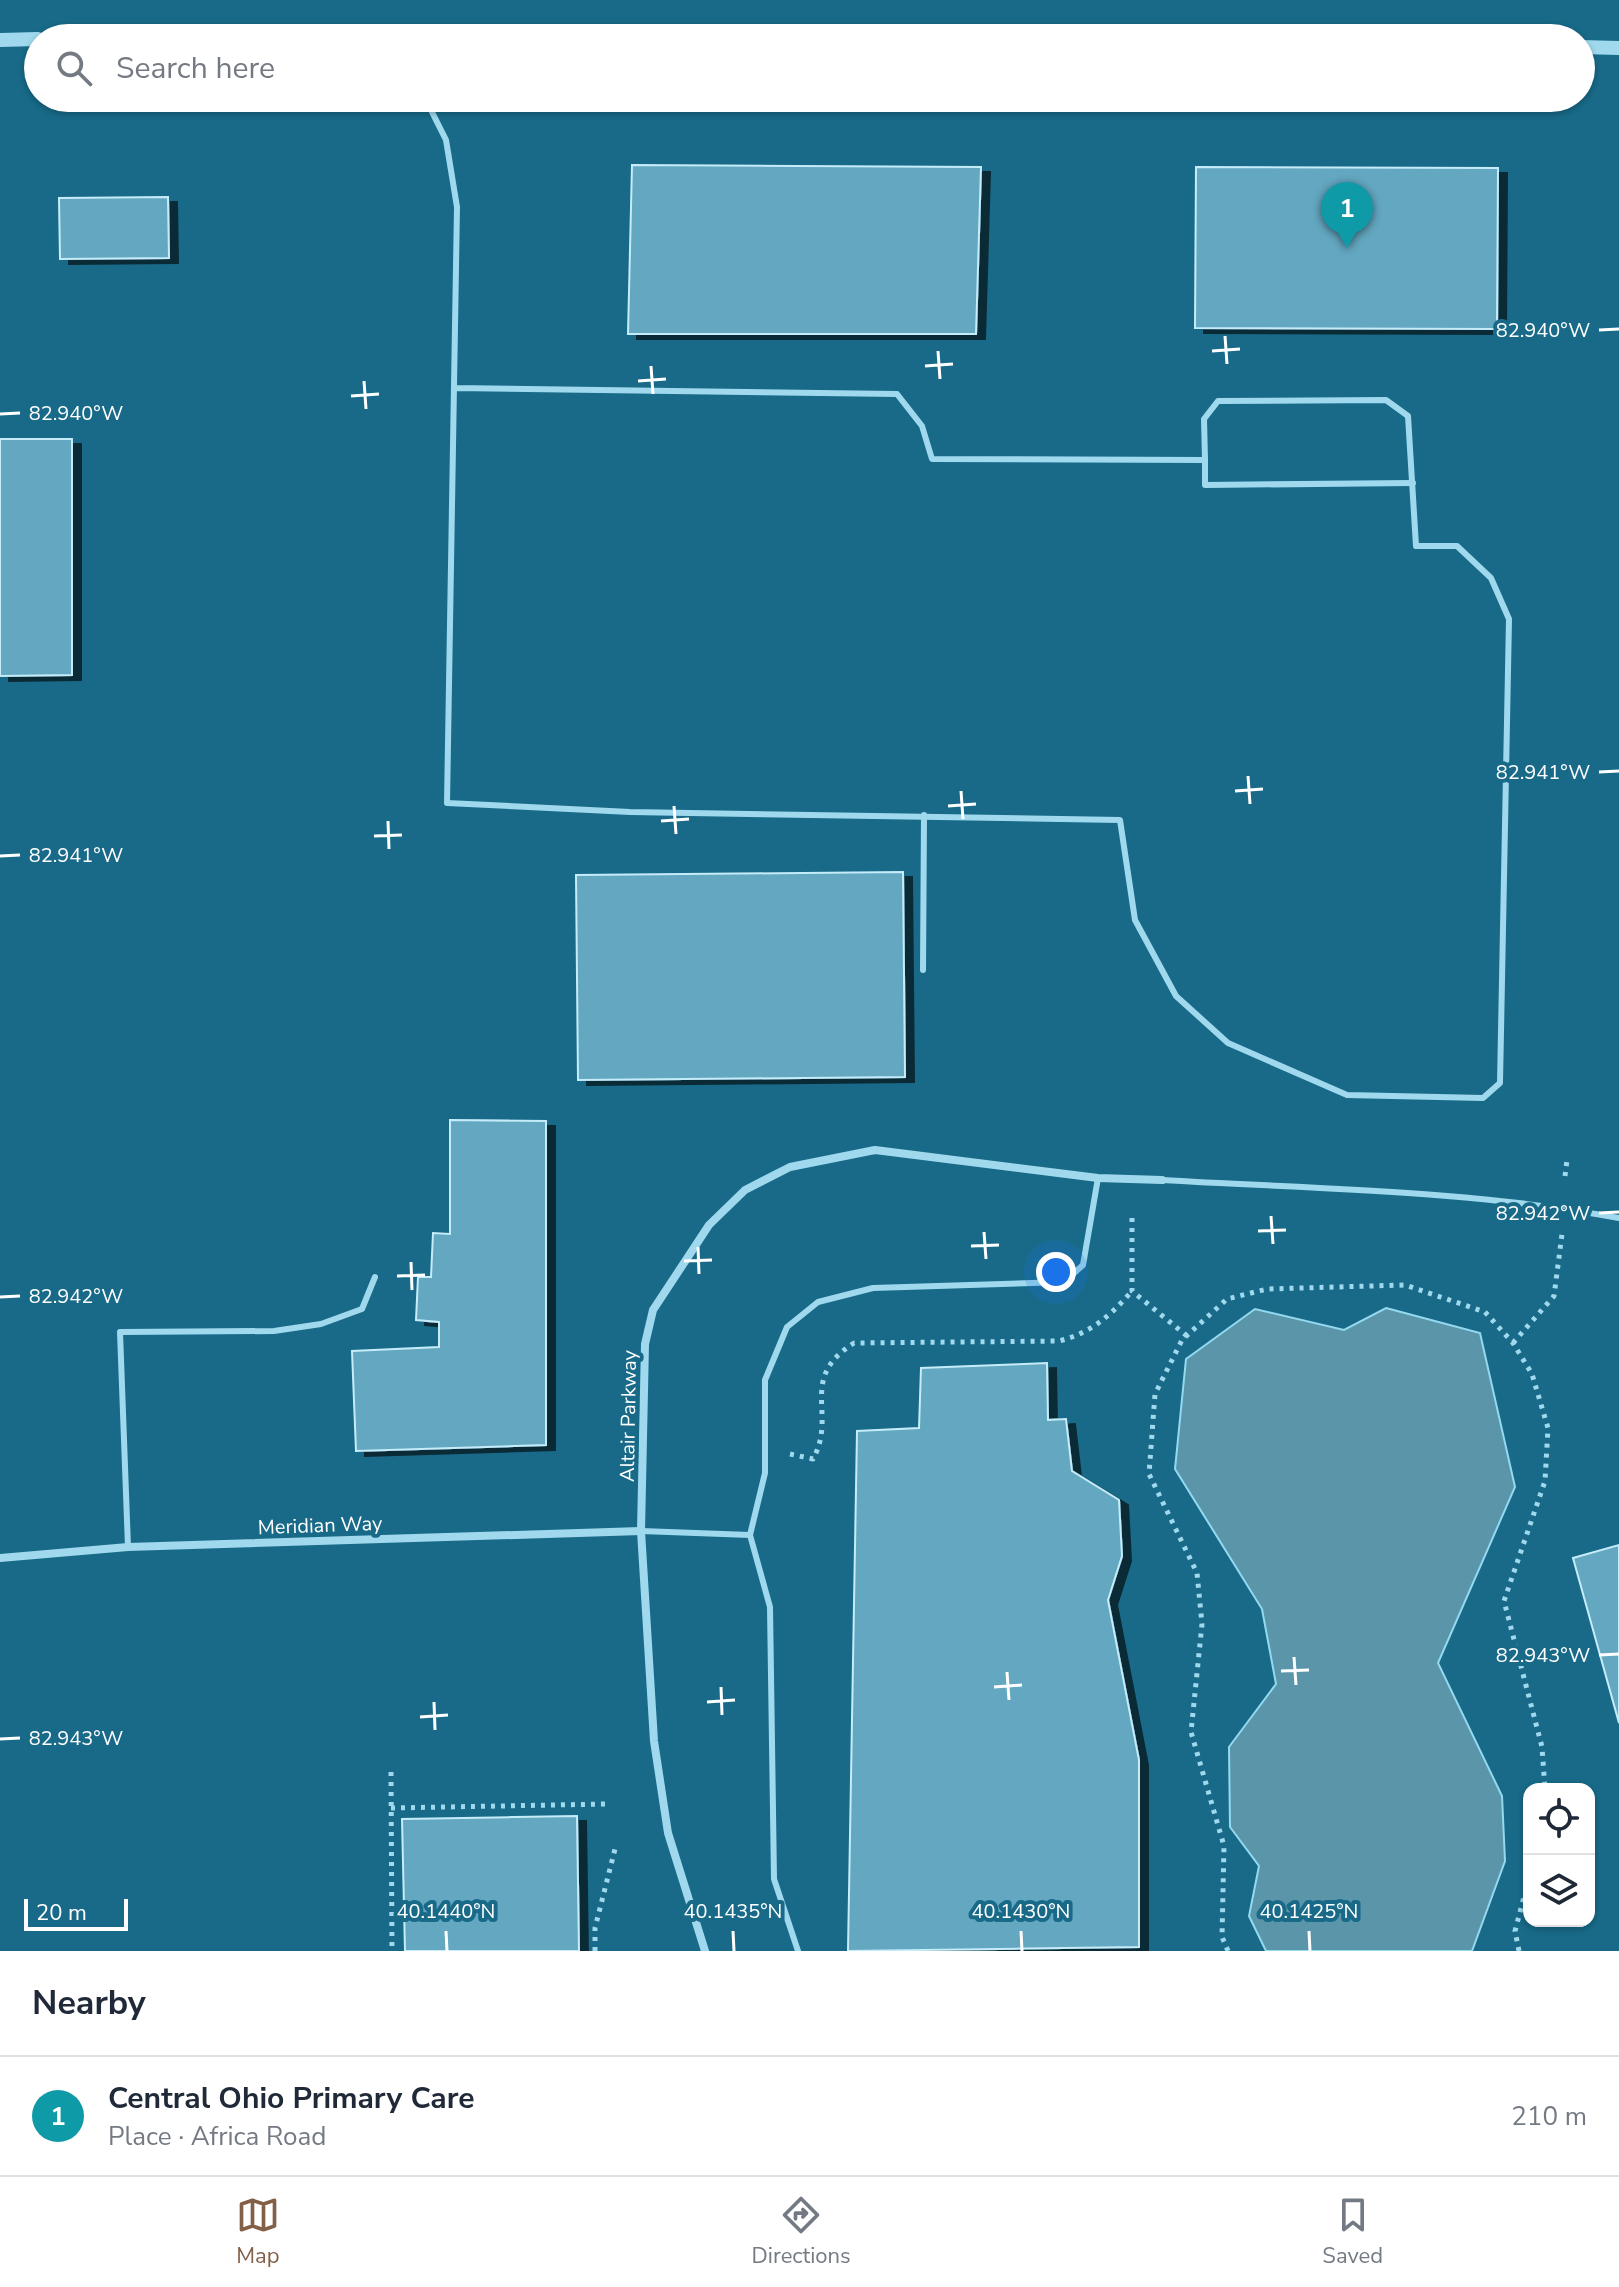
<!DOCTYPE html>
<meta charset="utf-8">
<style>
:root{--surface:#fff;--page:#f6f6f7;--text:#1f2937;--muted:#747a83;--line:#e0e1e3;--accent:#845f48}
body{margin:0;font-family:"Nunito Sans",sans-serif;background:var(--page);color:var(--text)}
.controls{position:absolute;right:24px;bottom:24px;display:grid;overflow:hidden;border-radius:16px;box-shadow:0 2px 6px #0004}
.controls button{width:72px;height:72px;display:grid;place-items:center;padding:0;border:0;border-bottom:2px solid var(--line);background:var(--surface);color:var(--text);font:40px sans-serif}
.scale{position:absolute;left:24px;bottom:20px;width:104px;box-sizing:border-box;padding-left:8px;border:4px solid #fff;border-top:0;font-size:22px;line-height:28px;white-space:nowrap;color:#fff;-webkit-text-stroke:6px #186a88;paint-order:stroke}
.you{position:absolute;left:1056px;top:1272px;width:28px;height:28px;margin:-20px;border:6px solid #fff;border-radius:50%;background:#1a73e8;box-shadow:0 0 0 12px #1a73e833}
.badge{display:grid;place-items:center;width:52px;height:52px;border-radius:50%;background:var(--accent);color:#fff;font-size:26px;font-weight:700}
.pin{position:absolute;translate:-50% -66px;filter:drop-shadow(0 2px 4px #0008)}
.pin::after{content:'';position:absolute;top:42px;width:28px;height:24px;background:inherit;clip-path:polygon(0 0,100% 0,50% 100%)}
.list{margin:0;padding:0;list-style:none}
h2{display:flex;justify-content:space-between;align-items:center;height:104px;margin:0;padding:0 32px;font-size:34px}
h2 small{font-size:26px;font-weight:400;color:var(--muted)}
.list li{display:grid;grid-template-columns:52px 1fr auto;gap:24px;align-items:center;box-sizing:border-box;height:120px;padding:0 32px;border-top:2px solid var(--line)}
.list b{display:block;font-size:30px;white-space:nowrap}
.list p{margin:0;font-size:26px;white-space:nowrap;color:var(--muted)}
.list em{font-size:26px;font-style:normal;color:var(--muted)}
.icon{flex:none;width:44px;height:44px;fill:none;stroke:currentColor;stroke-width:2;stroke-linecap:round;stroke-linejoin:round}
.map{position:relative;flex:none;width:1619px;height:1951px;overflow:hidden}
.search{position:absolute;background:var(--surface);box-shadow:0 2px 6px #0004;left:24px;right:24px;top:24px;height:88px;display:flex;align-items:center;gap:20px;box-sizing:border-box;padding:0 28px;border-radius:44px;color:var(--muted);font-size:30px}
.sheet{height:224px;background:var(--surface)}
nav{display:flex;justify-content:space-around;align-items:center;box-sizing:border-box;height:112px;border-top:2px solid var(--line);background:var(--surface);font-size:22px;color:var(--muted)}
nav a{display:grid;justify-items:center;gap:4px}
nav .on{color:var(--accent)}
.map>svg:first-child{display:block}
.water{fill:#5b95aa;stroke:#93d9f0;stroke-width:2}
.building{fill:#63a7c0;stroke:#c6ecfa;stroke-width:2;filter:url(#shadow)}
.lines{fill:none;stroke-linecap:round;stroke-linejoin:round}
.path{stroke:#a0d9ed;stroke-width:5;stroke-dasharray:4 6;stroke-linecap:butt}
.service{stroke:#a0d9ed;stroke-width:6}
.minor{stroke:#a0d9ed;stroke-width:8}
.tertiary{stroke:#a0d9ed;stroke-width:14}
.ticks{fill:none;stroke:#fff;stroke-width:3}
.labels{text-anchor:middle;stroke-width:8;stroke-linejoin:round;paint-order:stroke}
.street-label{font-size:20px;fill:#fff;stroke:#186a88}
.ticks-label{font-size:20px;text-anchor:middle;fill:#fff;stroke:#186a88;stroke-width:8;stroke-linejoin:round;paint-order:stroke}
</style>
<div class="map">
<svg width="1619" height="1951" viewBox="0 0 1619 1951">
<defs>
<filter id="shadow"><feDropShadow dx="9" dy="5" stdDeviation="0" flood-color="#0009"/></filter>
</defs>
<rect width="100%" height="100%" fill="#186a88"/>
<polygon class="water" points="1386,1308 1480,1333 1515,1487 1438,1663 1502,1796 1505,1861 1472,1951 1266,1951 1249,1916 1259,1866 1230,1827 1229,1747 1276,1684 1262,1609 1175,1469 1186,1359 1255,1309 1344,1330"/>
<g class="building">
<polygon points="632,165 981,167 976,334 628,334"/>
<polygon points="1196,167 1498,168 1497,329 1195,328"/>
<polygon points="168,197 169,258 60,259 59,198"/>
<polygon points="0,439 72,439 72,675 0,676"/>
<polygon points="903,872 905,1077 578,1080 576,875"/>
<polygon points="450,1120 546,1121 546,1445 356,1451 352,1351 439,1347 439,1322 416,1320 418,1277 431,1277 433,1233 450,1234"/>
<polygon points="1047,1363 1048,1420 1066,1419 1072,1471 1119,1500 1122,1556 1108,1600 1139,1760 1139,1947 848,1951 857,1431 919,1428 921,1368"/>
<polygon points="1619,1545 1619,1723 1573,1558"/>
<polygon points="577,1816 579,1951 405,1951 402,1819"/>
</g>
<g class="lines">
<g class="path">
<polyline points="1565,1176 1567,1160"/>
<polyline points="1132,1218 1132,1291 1187,1336"/>
<polyline points="1513,1343 1554,1296 1562,1234"/>
<path d="M790 1454 813 1459C838 1414 797 1379 854 1343L1059 1341C1091 1333 1110 1316 1132 1291"/>
<polyline points="391,1772 392,1951"/>
<polyline points="391,1808 606,1804"/>
<polyline points="595,1951 595,1928 615,1849"/>
<polyline points="1228,1951 1222,1937 1224,1846 1191,1732 1202,1624 1197,1573 1149,1474 1155,1394 1182,1340 1227,1299 1267,1289 1405,1285 1485,1312 1513,1343 1532,1374 1548,1428 1545,1481 1504,1601 1542,1747 1545,1789"/>
<polyline points="1519,1951 1515,1931 1529,1878"/>
</g>
<g class="service">
<polyline points="425,98 446,140 457,207 447,803 630,812 1120,820 1135,920 1176,996 1228,1043 1347,1095 1483,1098 1500,1083 1509,619 1491,578 1457,546 1416,546 1408,416 1386,400 1218,401 1204,419 1205,460 932,459 922,426 897,394 455,388"/>
<polyline points="1205,460 1205,485 1413,483"/>
<polyline points="923,970 924,815"/>
<path d="M1162 1180C1314 1189 1469 1190 1619 1218"/>
<polyline points="641,1531 750,1535 770,1607 774,1879 798,1951"/>
<polyline points="750,1535 765,1473 765,1380 787,1327 818,1302 873,1288 1064,1282 1083,1265 1098,1178"/>
<polyline points="128,1547 120,1332 274,1331 321,1324 362,1309 375,1277"/>
</g>
<g class="minor">
<polyline points="0,1558 128,1547 641,1531"/>
<polyline points="705,1951 668,1833 654,1741 641,1531 645,1344 653,1310 709,1225 745,1190 790,1167 875,1150 1098,1178 1162,1180"/>
</g>
<g class="tertiary">
<polyline points="177,38 570,34 768,38"/>
<polyline points="0,40 38,39"/>
<polyline points="1581,47 1619,48"/>
</g>
</g>
<path class="ticks" d="M1599 330 1619 329M1225 336 1227 364M938 351 940 379M1212 351 1240 349M651 366 653 394M925 366 953 364M364 381 366 409M638 381 666 379M351 396 379 394M0 414 20 413M1599 772 1619 771M1248 776 1250 804M961 791 963 819M1235 791 1263 789M674 806 676 834M948 806 976 804M388 821 389 849M661 821 689 819M374 836 402 835M0 856 20 855M1599 1213 1619 1212M1271 1216 1273 1244M1258 1231 1286 1230M984 1232 986 1259M971 1246 999 1245M698 1247 699 1274M684 1261 712 1260M411 1262 412 1290M397 1276 425 1275M0 1297 20 1296M1599 1655 1619 1654M1294 1657 1296 1685M1281 1671 1309 1670M1007 1672 1009 1700M721 1687 722 1715M994 1687 1022 1685M434 1702 435 1730M707 1702 735 1700M420 1717 448 1715M0 1739 20 1738M446 1931 447 1951M733 1931 734 1951M1021 1931 1022 1951M1309 1931 1310 1951"/>
<g class="labels">
<g class="street-label">
<text transform="translate(628 1416) rotate(-89)" y="7">Altair Parkway</text>
<text transform="translate(320 1525) rotate(-2)" y="7">Meridian Way</text>
</g>
</g>
<g class="ticks-label">
<text x="1543" y="337">82.940°W</text>
<text x="76" y="420">82.940°W</text>
<text x="1543" y="779">82.941°W</text>
<text x="76" y="862">82.941°W</text>
<text x="1543" y="1220">82.942°W</text>
<text x="76" y="1303">82.942°W</text>
<text x="1543" y="1662">82.943°W</text>
<text x="76" y="1745">82.943°W</text>
<text x="446" y="1918">40.1440°N</text>
<text x="733" y="1918">40.1435°N</text>
<text x="1021" y="1918">40.1430°N</text>
<text x="1309" y="1918">40.1425°N</text>
</g>
</svg>
<div class="controls">
<button><svg class="icon" aria-label="locate" viewBox="0 0 24 24"><circle cx="12" cy="12" r="6"/><path d="M12 2v4M12 18v4M2 12h4M18 12h4"/></svg></button>
<button><svg class="icon" aria-label="layers" viewBox="0 0 24 24"><path d="M12 4l9 5-9 5-9-5zM3 14l9 5 9-5"/></svg></button>
</div>
<div class="scale">20 m</div>
<div class="you"></div>
<div class="pin badge" style="left:1347px;top:248px;background:#0f9aa8">1</div>
<div class="search"><svg class="icon" aria-label="search" viewBox="0 0 24 24"><circle cx="10" cy="10" r="6"/><path d="M15 15l6 6"/></svg>Search here</div>
</div>
<section class="sheet">
<h2>Nearby<small></small></h2>
<ul class="list">
<li><span class="badge" style="background:#0f9aa8">1</span><div><b>Central Ohio Primary Care</b><p>Place · Africa Road</p></div><em>210 m</em></li>
</ul>
</section>
<nav>
<a class="on"><svg class="icon" aria-label="map" viewBox="0 0 24 24"><path d="M3 6l6-2 6 2 6-2v14l-6 2-6-2-6 2zM9 4v14M15 6v14"/></svg>Map</a>
<a><svg class="icon" aria-label="directions" viewBox="0 0 24 24"><path d="M12 3l9 9-9 9-9-9zM9 14v-3h6M13 9l2 2-2 2"/></svg>Directions</a>
<a><svg class="icon" aria-label="saved" viewBox="0 0 24 24"><path d="M7 4h10v16l-5-4-5 4z"/></svg>Saved</a>
</nav>
